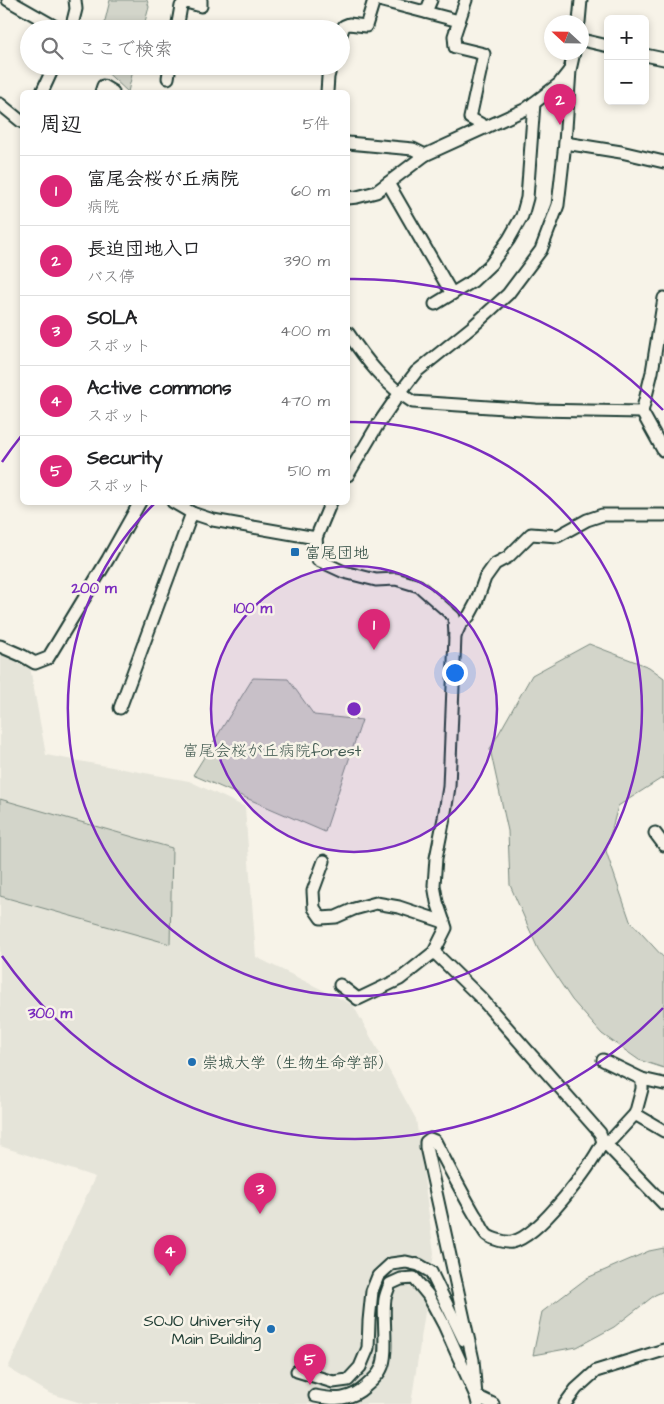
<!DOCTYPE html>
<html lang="ja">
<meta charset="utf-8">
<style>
:root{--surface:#fff;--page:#f2f2f2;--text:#202124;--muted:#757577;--line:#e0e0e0;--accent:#db2777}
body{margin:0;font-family:"Architects Daughter","Klee One",sans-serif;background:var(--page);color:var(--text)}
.controls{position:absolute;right:15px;top:15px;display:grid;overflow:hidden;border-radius:8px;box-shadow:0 2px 8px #0003}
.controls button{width:45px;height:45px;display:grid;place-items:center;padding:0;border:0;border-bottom:1px solid var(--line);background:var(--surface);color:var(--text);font:25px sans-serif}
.compass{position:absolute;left:544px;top:15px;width:45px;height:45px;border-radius:50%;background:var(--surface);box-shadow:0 2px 8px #0003;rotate:292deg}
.you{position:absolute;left:454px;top:672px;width:18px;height:18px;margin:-12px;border:4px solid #fff;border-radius:50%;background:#1a73e8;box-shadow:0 0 0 8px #1a73e833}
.badge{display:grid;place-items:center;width:32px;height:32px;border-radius:50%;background:var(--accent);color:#fff;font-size:16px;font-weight:700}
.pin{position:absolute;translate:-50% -41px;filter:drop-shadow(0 1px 2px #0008)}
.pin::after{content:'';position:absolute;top:26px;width:18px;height:15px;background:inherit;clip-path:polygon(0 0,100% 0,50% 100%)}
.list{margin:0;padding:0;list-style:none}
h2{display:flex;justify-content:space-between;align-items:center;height:65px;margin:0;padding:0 20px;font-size:21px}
h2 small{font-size:16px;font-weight:400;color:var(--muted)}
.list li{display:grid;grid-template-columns:32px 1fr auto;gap:15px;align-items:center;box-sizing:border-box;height:70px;padding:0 20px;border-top:1px solid var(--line)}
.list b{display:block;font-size:19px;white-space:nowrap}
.list p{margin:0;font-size:16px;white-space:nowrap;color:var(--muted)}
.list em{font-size:16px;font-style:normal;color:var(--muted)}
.icon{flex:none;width:28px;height:28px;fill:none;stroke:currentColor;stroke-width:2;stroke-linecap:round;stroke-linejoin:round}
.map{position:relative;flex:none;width:664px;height:1404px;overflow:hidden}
.search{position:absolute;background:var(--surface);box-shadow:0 2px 8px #0003;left:20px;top:20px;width:330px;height:55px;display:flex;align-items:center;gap:12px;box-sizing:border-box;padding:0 18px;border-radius:28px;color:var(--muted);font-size:19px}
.panel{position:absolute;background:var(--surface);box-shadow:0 2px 8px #0003;left:20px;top:90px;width:330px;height:415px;border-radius:8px}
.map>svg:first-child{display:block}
.built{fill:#e5e4d9}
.green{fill:#d3d5ca;stroke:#79897f}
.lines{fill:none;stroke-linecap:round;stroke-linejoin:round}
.minor-casing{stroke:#1f3d34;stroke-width:15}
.minor{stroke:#f7f3e8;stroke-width:11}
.ring{fill:none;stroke:#7b2cbf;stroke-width:2.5}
.poi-dot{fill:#1f6fb2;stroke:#f7f3e8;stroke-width:2}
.labels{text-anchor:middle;stroke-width:5;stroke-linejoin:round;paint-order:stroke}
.poi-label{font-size:16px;fill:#1f3d34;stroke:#f7f3e8;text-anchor:start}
.park-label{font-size:16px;fill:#435b52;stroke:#f7f3e8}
.centre{fill:#7b2cbf;stroke:#f7f3e8;stroke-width:2.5}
.ring-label{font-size:15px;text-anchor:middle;font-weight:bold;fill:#7b2cbf;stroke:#f7f3e8;stroke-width:5;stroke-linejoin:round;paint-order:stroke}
</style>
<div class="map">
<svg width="664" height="1404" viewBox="0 0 664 1404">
<rect width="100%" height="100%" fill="#f7f3e8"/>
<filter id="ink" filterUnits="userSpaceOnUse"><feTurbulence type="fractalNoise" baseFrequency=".02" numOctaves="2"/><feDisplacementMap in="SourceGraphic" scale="10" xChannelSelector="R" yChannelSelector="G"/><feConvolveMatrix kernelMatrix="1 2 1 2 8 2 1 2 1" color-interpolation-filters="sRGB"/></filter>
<g filter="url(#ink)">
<polygon class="built" points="0,642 27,651 46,755 189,781 245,807 256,957 353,1005 416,1119 434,1253 411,1404 84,1404 49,1393 8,1368 95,1177 0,1146"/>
<g class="green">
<polygon points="110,0 147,0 149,7 143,29 103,29"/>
<polygon points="100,66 134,66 128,92"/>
<polygon points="589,644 649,667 664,678 664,779 662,778 618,806 606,851 630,921 664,958 664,1068 639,1060 602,1034 572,1000 538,949 510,885 508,831 490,749 532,675"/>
<polygon points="253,678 288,679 314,715 362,720 325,832 193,775"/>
<polygon points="0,799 172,848 170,944 0,896"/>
<polygon points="664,1248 664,1291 655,1295 614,1327 577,1347 533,1355 542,1312 587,1278 649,1251"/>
</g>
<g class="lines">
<defs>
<g id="minor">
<polyline points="8,0 59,29"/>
<polyline points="379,0 459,21"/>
<polyline points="466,0 454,36 455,47 484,54 470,118 486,127"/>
<polyline points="426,12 431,0"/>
<polyline points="579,22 581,0"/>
<polyline points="71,29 76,9 75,0"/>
<polyline points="177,29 181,6 186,2 201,6 201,0"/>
<polyline points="341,34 344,26 349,24 366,26 374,0"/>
<polyline points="582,40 608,46"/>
<polyline points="645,55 664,59"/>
<polyline points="168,78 170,66"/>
<polyline points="42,92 54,66"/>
<polyline points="101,92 103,86 113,92"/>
<polyline points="327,92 328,77 331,66"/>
<polyline points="0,104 22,122"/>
<polyline points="348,143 413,149 425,155"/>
<polyline points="565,143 621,152 664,162"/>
<polyline points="388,183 452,294"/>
<polyline points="348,198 357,197 376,192 425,155 526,109 559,84 570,70"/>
<polyline points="664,298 652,372 642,412 663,450 664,450"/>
<polyline points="435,304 473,281 491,264 509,239 522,216 527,198 534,103"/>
<path d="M348 333C366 360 385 385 413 402L536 410 642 412"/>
<polyline points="348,475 377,426 399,394 416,372 472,327 508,294 541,250 558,205 565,143 570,70 574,52"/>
<polyline points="173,502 192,513 213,520 316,538"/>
<polyline points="331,502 316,538 318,560 344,572 376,580 396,579 419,586 454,617 455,636 449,787 444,818 436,858 434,885 437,902 446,928 434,952 400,979 358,999 340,985"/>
<polyline points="455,636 460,625 469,616 476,603 485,578 495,564 508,557 531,534 558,536 587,520 602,515 664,515"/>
<polyline points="0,646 23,656 35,663 48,658 108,559 140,502"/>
<polyline points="120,708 192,513"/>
<polyline points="655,833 664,845"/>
<polyline points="324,861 313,891 314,908 321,918 336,917 354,909 376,903 399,907 444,922"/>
<path d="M434 952 480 997 600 1133 603 1142C590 1167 540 1236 512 1242 506 1243 492 1239 487 1235 482 1230 479 1220 475 1215 461 1191 448 1166 435 1141L430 1139 426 1142V1147L473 1360 476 1396 478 1404"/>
<polyline points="603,1060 642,1079"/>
<polyline points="635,1115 642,1089 642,1079 664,1084"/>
<polyline points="603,1141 664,1204"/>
<polyline points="603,1141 612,1139 635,1114 664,1131"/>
<polyline points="297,1371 333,1382 348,1380 360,1367 368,1348 369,1321 372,1291 378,1276 391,1264 406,1262 419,1265 431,1272 464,1340"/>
<path d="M315 1396C335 1400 350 1401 366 1386 372 1381 378 1376 381 1369 389 1355 382 1316 385 1299 386 1294 388 1289 390 1284L401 1279 414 1278 428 1295 444 1325 476 1396 493 1404"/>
<polyline points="565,1404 576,1389 596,1371 664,1350"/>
</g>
</defs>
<use href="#minor" class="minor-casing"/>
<use href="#minor" class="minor"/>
</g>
</g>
<circle cx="354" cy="709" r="143" fill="#7b2cbf" fill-opacity=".12"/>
<g class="ring">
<circle cx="354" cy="709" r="143"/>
<path d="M349 422A287 287 0 1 1 155 503"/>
<path d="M663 1008A430 430 0 0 1 2 956M2 462A430 430 0 0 1 22 435M350 279A430 430 0 0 1 663 410"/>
</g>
<g class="poi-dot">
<rect x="290" y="547" width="10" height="10" rx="2.5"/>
<circle cx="192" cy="1062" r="5"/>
<circle cx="271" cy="1329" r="5"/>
</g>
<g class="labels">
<g class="poi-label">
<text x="305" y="558">富尾団地</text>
<text x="202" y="1068">崇城大学（生物生命学部）</text>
<text x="261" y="1326" text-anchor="end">SOJO University<tspan x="261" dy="18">Main Building</tspan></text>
</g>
<g class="park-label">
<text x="272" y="756">富尾会桜が丘病院forest</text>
</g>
</g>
<circle cx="354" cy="709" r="8" class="centre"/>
<g class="ring-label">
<text x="94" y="593">200 m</text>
<text x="253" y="613">100 m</text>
<text x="50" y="1018">300 m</text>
</g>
</svg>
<div class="controls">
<button>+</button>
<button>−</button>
</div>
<svg class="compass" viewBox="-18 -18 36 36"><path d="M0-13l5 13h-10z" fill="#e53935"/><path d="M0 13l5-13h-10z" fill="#757577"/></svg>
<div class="you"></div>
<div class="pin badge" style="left:374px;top:650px">1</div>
<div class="pin badge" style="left:560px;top:125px">2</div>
<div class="pin badge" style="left:260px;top:1214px">3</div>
<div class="pin badge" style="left:170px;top:1276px">4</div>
<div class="pin badge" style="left:310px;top:1385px">5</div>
<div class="search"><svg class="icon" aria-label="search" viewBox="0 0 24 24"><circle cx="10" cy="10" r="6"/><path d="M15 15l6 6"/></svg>ここで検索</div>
<section class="panel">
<h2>周辺<small>5件</small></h2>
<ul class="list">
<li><span class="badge">1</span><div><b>富尾会桜が丘病院</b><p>病院</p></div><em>60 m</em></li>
<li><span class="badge">2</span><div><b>長迫団地入口</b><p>バス停</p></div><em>390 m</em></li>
<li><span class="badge">3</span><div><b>SOLA</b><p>スポット</p></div><em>400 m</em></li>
<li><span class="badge">4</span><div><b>Active commons</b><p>スポット</p></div><em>470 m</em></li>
<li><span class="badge">5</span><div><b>Security</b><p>スポット</p></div><em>510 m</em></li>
</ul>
</section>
</div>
